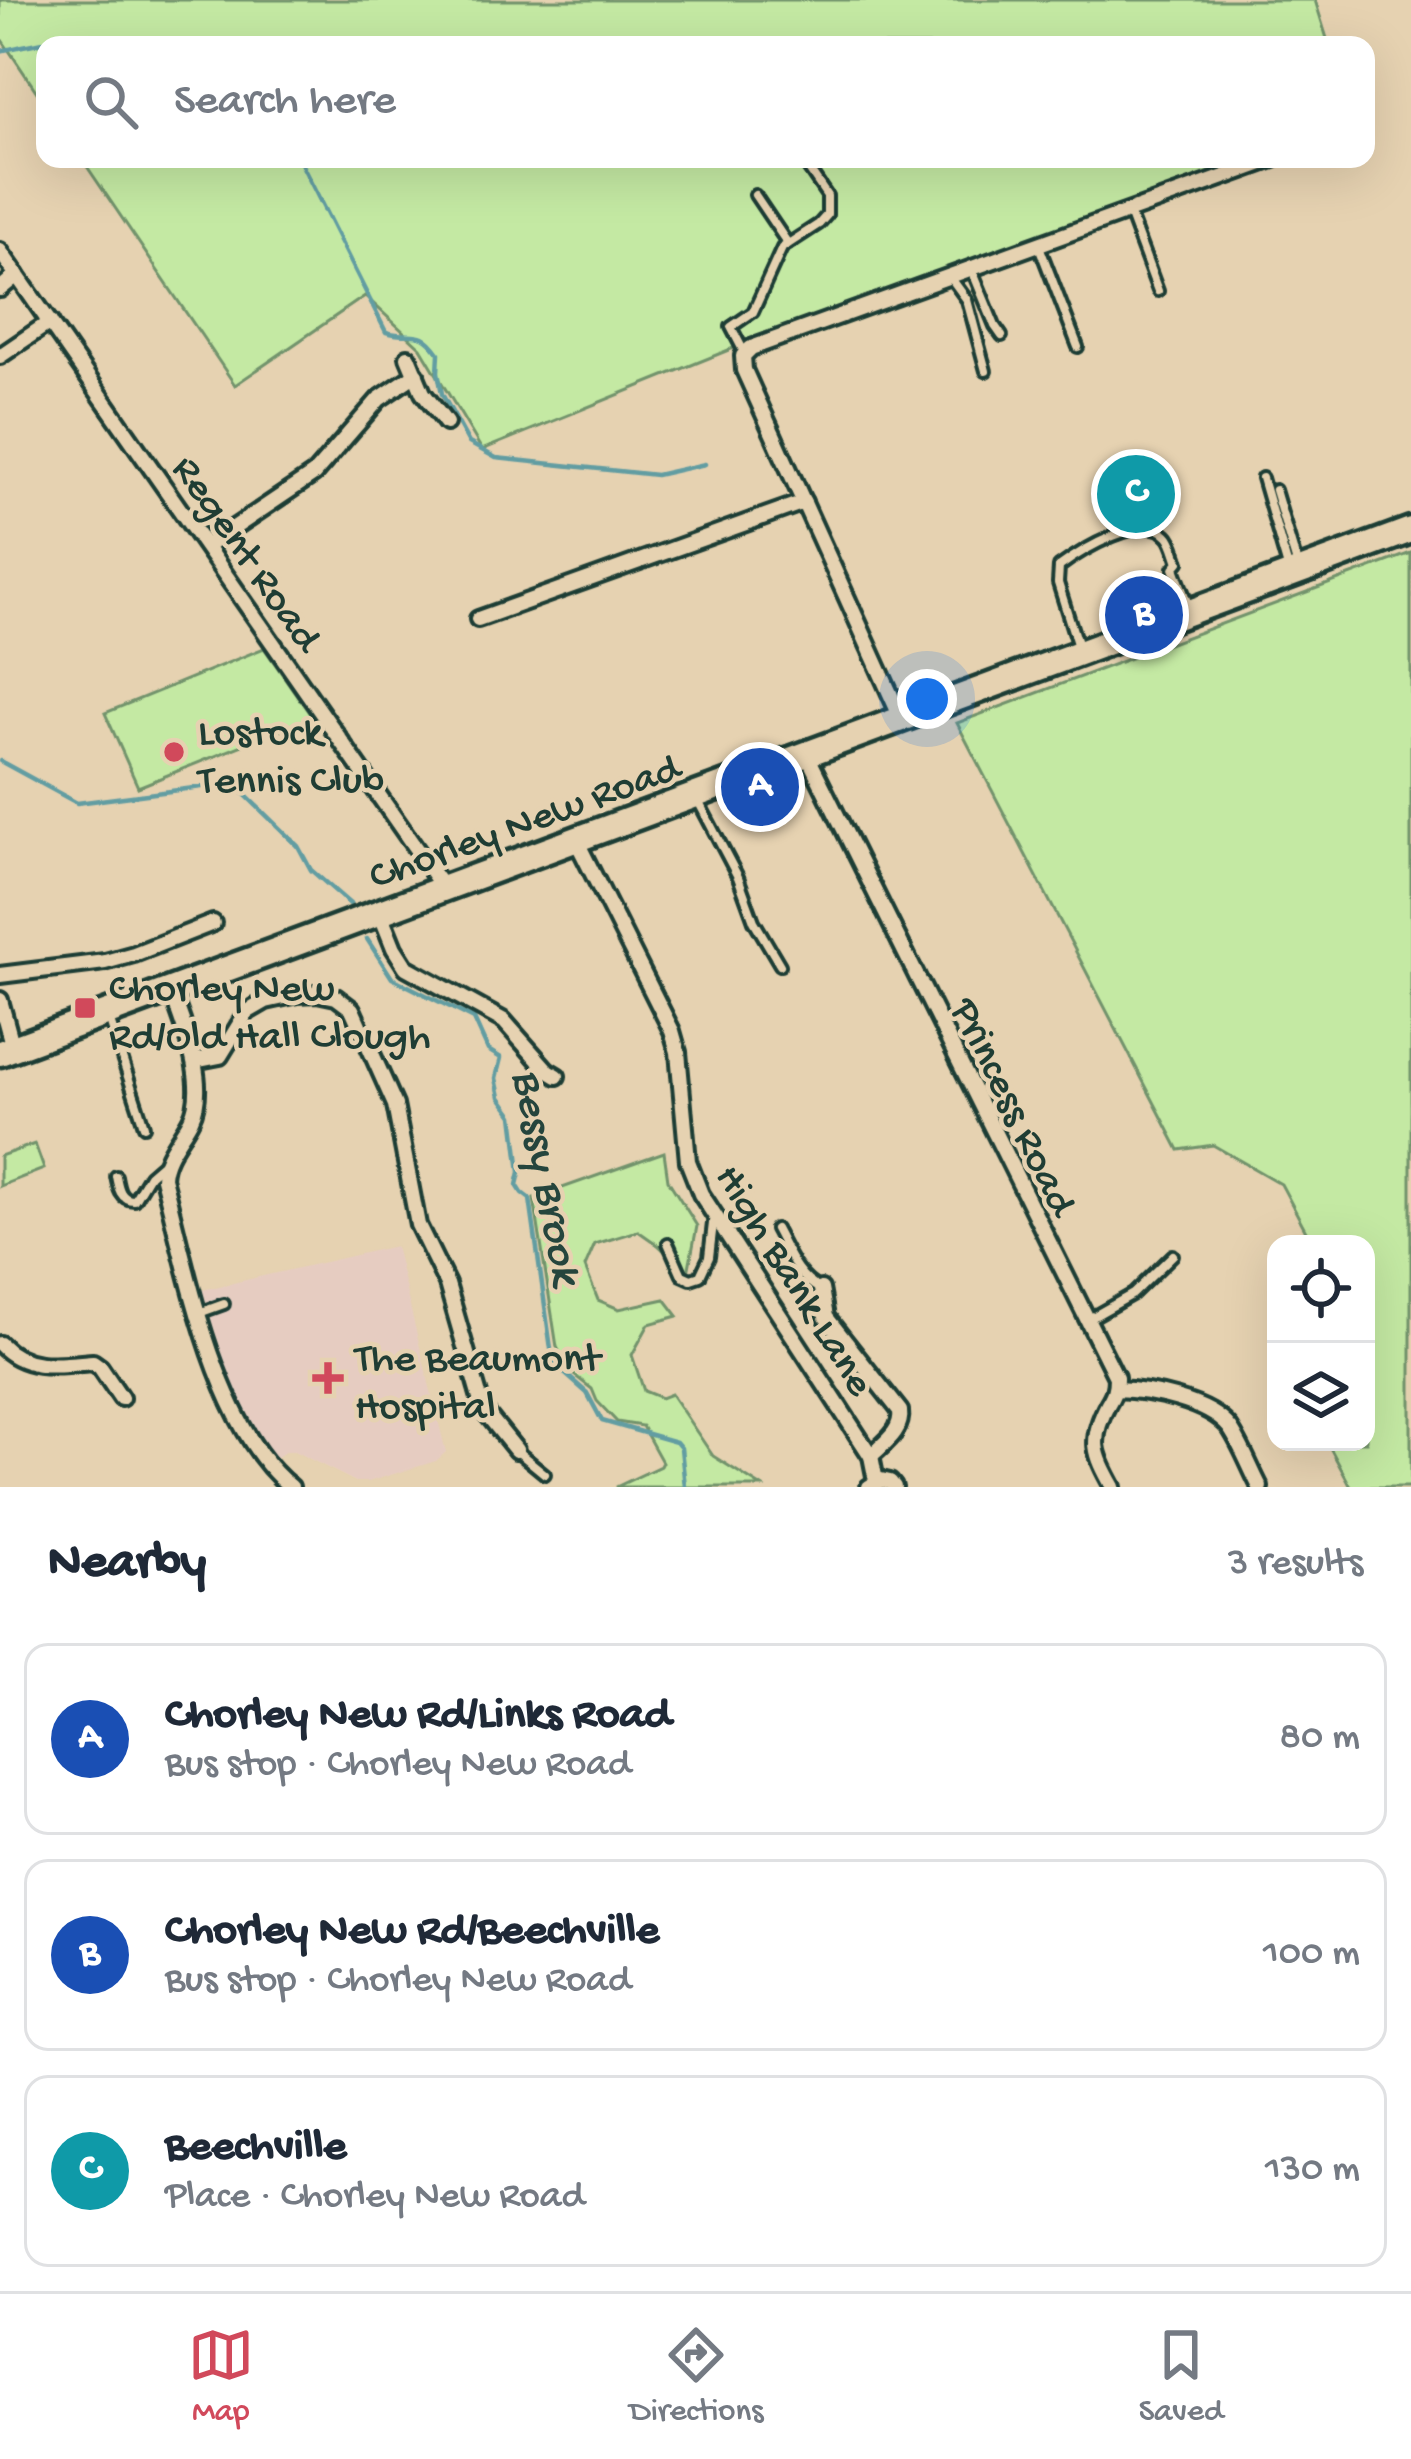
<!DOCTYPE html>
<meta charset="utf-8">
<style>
:root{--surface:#fff;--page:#f2f2f3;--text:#1f2937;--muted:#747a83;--line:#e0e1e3;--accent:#d1495b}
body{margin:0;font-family:"Gochi Hand",sans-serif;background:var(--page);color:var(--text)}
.controls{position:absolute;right:36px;bottom:36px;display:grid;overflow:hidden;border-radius:24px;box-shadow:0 12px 48px #0002}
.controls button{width:108px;height:108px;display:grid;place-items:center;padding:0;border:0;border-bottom:3px solid var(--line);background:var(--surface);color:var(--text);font:60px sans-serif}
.you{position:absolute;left:927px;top:699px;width:42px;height:42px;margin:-30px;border:9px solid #fff;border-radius:50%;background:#1a73e8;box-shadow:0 0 0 18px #1a73e833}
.badge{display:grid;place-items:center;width:78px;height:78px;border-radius:50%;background:var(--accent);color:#fff;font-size:39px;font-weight:700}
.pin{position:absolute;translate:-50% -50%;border:6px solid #fff;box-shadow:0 3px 12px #0006}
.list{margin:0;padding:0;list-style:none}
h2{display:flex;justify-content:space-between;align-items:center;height:156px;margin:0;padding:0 48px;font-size:51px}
h2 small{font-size:39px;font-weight:400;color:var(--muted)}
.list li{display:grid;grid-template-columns:78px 1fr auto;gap:36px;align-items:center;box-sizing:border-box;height:192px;margin:0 24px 24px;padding:0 24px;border:3px solid var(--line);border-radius:24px}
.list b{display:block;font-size:45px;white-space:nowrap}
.list p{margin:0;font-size:39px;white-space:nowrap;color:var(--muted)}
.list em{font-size:39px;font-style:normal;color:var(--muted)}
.icon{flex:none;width:66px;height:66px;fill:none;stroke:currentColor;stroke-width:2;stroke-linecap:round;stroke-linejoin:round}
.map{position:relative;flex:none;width:1411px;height:1487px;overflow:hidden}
.search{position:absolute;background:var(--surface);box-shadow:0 12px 48px #0002;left:36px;right:36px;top:36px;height:132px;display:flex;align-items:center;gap:30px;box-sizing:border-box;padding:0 42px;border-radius:24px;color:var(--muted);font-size:45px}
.sheet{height:804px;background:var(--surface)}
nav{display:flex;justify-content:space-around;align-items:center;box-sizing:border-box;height:168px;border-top:3px solid var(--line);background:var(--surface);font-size:33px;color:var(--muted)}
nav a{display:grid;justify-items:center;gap:6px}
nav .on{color:var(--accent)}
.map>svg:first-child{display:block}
.built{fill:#e6ccc1}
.green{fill:#c4e9a3;stroke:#72936c;stroke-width:3}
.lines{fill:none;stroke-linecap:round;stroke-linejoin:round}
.stream{stroke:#629da2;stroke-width:4.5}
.lane-casing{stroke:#1f3d34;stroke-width:16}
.street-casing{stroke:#1f3d34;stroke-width:22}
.highway-casing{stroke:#1f3d34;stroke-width:33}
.lane{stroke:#e6d2b1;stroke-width:8}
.street{stroke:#e6d2b1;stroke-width:14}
.highway{stroke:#e6d2b1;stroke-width:24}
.poi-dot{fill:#d1495b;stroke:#e6d2b1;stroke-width:4.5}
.labels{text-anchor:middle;stroke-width:9;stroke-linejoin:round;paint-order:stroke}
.street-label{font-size:42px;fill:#1f3d34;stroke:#e6d2b1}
.poi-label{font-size:42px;fill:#1f3d34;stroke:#e6d2b1;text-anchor:start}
.water-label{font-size:45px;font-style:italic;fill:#25453d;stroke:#e6d2b1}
</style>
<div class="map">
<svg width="1411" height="1487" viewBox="0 0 1411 1487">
<rect width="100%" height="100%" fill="#e6d2b1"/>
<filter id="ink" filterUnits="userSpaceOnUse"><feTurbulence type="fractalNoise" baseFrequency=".00833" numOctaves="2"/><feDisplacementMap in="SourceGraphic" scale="24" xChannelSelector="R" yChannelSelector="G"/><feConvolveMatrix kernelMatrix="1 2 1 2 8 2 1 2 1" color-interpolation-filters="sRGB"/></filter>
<g filter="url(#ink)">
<polygon class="built" points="395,1246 446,1452 436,1461 368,1482 356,1482 294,1451 286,1451 273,1460 234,1393 202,1290"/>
<g class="green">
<polygon points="0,0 1315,0 1329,45 45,45 45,104 0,37"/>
<polygon points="82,159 1252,159 736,347 482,450 421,348 365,296 235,385"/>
<polygon points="1411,553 1411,1487 1351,1487 1327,1442 1366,1442 1366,1244 1313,1244 1281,1184 1213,1145 1179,1150 957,723"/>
<polygon points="264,648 312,717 138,787 105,713"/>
<polygon points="35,1144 44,1169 0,1186 0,1156"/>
<polygon points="664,1152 668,1180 697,1226 688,1273 658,1245 638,1231 595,1244 585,1267 598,1300 619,1309 665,1299 678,1316 649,1324 632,1355 644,1391 661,1398 671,1394 713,1456 762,1487 616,1487 660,1466 662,1462 642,1426 617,1422 597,1401 592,1389 569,1371 557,1347 534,1198"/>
</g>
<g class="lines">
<g class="stream">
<path d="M0 51C34 44 71 32 105 45"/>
<path d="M299 159 386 332C414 340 419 325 439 353L438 372 442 394 469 443 496 458 656 475 705 464"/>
<polyline points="0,761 77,803 233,783 298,846 311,870 350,904"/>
<polyline points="367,939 392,978 474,1019 488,1050 501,1058 496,1078 500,1097 513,1115 520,1172 517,1185 522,1193 530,1199 553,1363 587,1393 602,1421 676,1442 681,1448 685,1487"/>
</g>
<defs>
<g id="lane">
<polyline points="755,195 788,244"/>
<polyline points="1129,213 1158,291"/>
<polyline points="1039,246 1078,347"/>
<polyline points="972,270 995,326 1002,336"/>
<polyline points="951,278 967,300 986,371"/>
<polyline points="744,352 731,327 753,312 782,248 819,224 827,215 827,196 802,159"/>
<polyline points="1262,478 1288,568"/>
<polyline points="1275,490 1297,564"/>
<path d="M1078 647 1058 583 1059 567C1079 552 1145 511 1167 535 1173 540 1176 555 1179 562L1174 568 1190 610"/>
<polyline points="696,797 738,877 754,921 780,965"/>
<polyline points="108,1015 144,1126"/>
<path d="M116 1176C118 1187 120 1200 134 1200L149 1175 164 1162"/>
<path d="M775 1229C787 1251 797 1278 820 1289"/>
<polyline points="668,1243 682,1275 691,1279 700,1276 709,1257 714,1215"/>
<polyline points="199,1313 224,1304"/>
<polyline points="1089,1319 1133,1294 1173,1255"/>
<polyline points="517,1451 545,1474"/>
</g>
<g id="street">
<polyline points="0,251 444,889"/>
<polyline points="0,289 17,275"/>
<polyline points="0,356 50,322"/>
<polyline points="408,357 423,393 446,423"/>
<polyline points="207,546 314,474 379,399 416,374"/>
<polyline points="478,619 804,502"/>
<polyline points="902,720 744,370 743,356 751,348 1274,159"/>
<path d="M807 755 1116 1377C1116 1389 1114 1394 1108 1404 1089 1440 1094 1453 1113 1487"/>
<polyline points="576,840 672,1031 678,1052 688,1161 701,1194 871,1456 876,1481"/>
<polyline points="380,913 394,948 406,967 504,1021 547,1070 557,1076"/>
<polyline points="0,975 105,962 134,954 213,923"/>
<path d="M171 990C183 1025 209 1083 191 1119 181 1139 164 1155 163 1178 187 1269 215 1427 291 1487"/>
<polyline points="0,1000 13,1048"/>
<polyline points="194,1061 220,1056 247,1012 266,1001 298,994 317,993 336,997 352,1009 395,1105 418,1225 447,1284 483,1409 516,1450"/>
<path d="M821 1289 826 1317 900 1411C903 1431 884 1443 871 1456"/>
<path d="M0 1344C25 1371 59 1365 93 1362L100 1367 121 1398"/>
<path d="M1116 1389C1149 1390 1209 1401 1230 1428 1242 1446 1250 1468 1260 1487"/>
<polyline points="869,1487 881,1480 890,1482 894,1487"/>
</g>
<polyline id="highway" points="0,1053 1411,530"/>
</defs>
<use href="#lane" class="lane-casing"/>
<use href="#street" class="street-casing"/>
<use href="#highway" class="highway-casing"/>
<use href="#lane" class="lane"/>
<use href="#street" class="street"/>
<use href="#highway" class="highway"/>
</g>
</g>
<g class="poi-dot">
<circle cx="174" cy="752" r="12"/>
<rect x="73" y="996" width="24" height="24" rx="6"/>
<path d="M322 1360h12v12h12v12h-12v12h-12v-12h-12v-12h12z"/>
</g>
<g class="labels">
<g class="street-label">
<text transform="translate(250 551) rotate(55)" y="15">Regent Road</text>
<text transform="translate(523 818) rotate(-20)" y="15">Chorley New Road</text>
<text transform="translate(1017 1105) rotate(64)" y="15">Princess Road</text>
<text transform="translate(798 1278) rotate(58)" y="15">High Bank Lane</text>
</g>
<g class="poi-label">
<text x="198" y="743">Lostock<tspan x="198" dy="48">Tennis Club</tspan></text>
<text x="109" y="999">Chorley New<tspan x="109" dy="48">Rd/Old Hall Clough</tspan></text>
<text x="355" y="1369">The Beaumont<tspan x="355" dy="48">Hospital</tspan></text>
</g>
<g class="water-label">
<text transform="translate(551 1176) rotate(79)" y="16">Bessy Brook</text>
</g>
</g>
</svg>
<div class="controls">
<button><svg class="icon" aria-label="locate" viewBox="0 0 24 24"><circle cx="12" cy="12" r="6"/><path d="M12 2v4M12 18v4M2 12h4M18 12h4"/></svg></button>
<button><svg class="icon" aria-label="layers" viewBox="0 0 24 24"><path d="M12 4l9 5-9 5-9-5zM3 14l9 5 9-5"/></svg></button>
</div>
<div class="you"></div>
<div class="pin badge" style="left:760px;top:787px;background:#1a4fb4">A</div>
<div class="pin badge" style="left:1144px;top:615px;background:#1a4fb4">B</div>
<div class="pin badge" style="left:1136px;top:494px;background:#0f9aa8">C</div>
<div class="search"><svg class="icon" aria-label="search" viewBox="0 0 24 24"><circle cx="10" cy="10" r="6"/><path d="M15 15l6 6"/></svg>Search here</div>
</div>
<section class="sheet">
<h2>Nearby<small>3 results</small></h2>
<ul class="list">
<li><span class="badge" style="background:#1a4fb4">A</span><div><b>Chorley New Rd/Links Road</b><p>Bus stop · Chorley New Road</p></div><em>80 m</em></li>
<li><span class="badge" style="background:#1a4fb4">B</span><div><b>Chorley New Rd/Beechville</b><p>Bus stop · Chorley New Road</p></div><em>100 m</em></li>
<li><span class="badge" style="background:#0f9aa8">C</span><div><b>Beechville</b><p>Place · Chorley New Road</p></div><em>130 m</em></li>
</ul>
</section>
<nav>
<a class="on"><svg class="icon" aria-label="map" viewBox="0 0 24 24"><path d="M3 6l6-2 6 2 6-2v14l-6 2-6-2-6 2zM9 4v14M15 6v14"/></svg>Map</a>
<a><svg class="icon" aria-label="directions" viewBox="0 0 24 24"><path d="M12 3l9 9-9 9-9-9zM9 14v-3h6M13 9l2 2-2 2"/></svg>Directions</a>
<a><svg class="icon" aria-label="saved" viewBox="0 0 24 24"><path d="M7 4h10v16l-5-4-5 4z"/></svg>Saved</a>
</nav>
